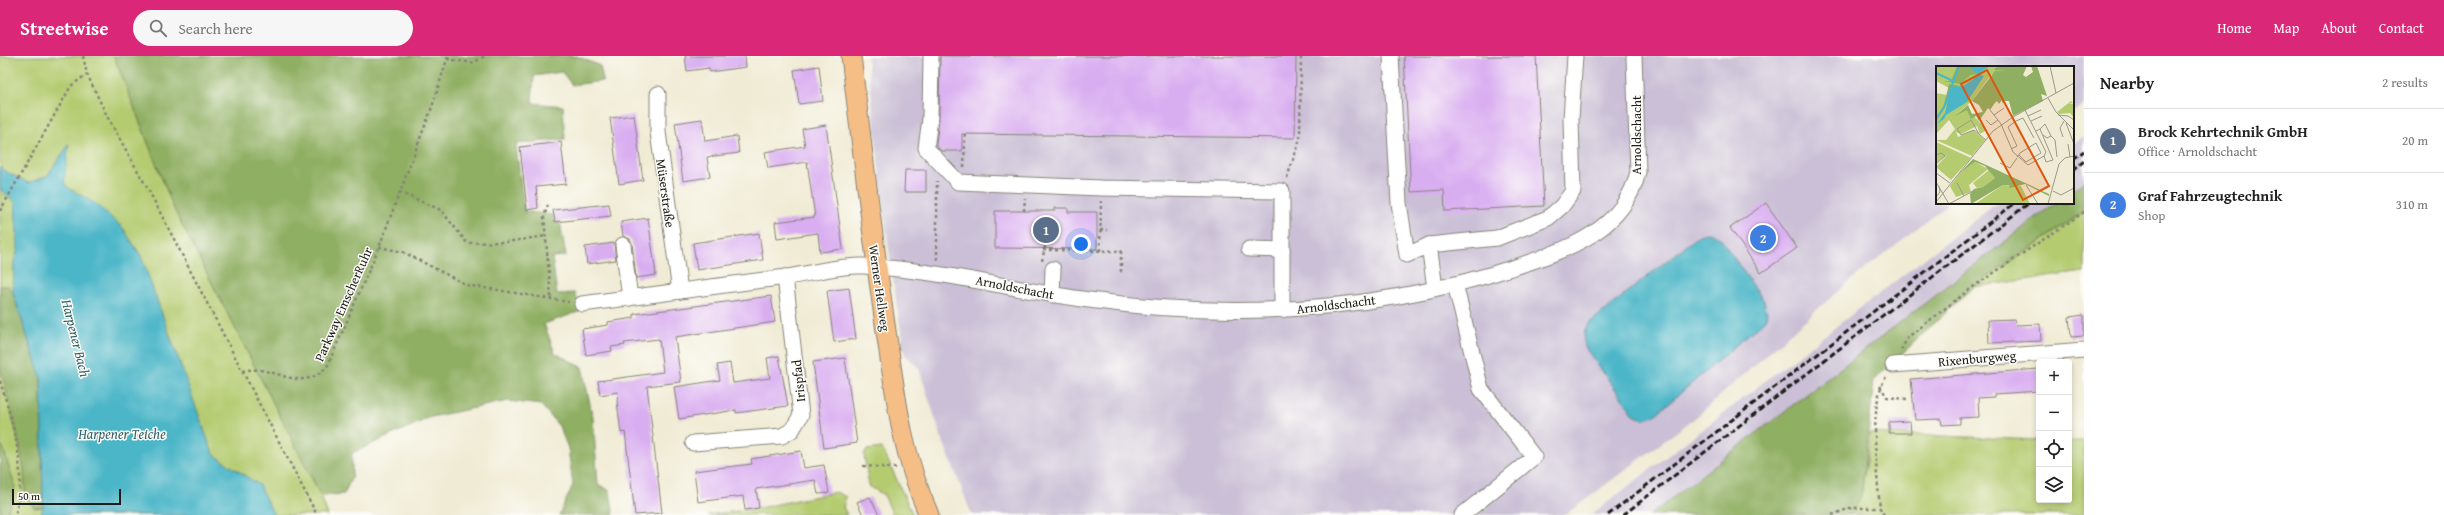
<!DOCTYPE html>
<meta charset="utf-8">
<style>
:root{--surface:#fff;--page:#f6f6f6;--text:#222;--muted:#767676;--line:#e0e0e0;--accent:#db2777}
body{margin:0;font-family:"Gentium Book Plus",serif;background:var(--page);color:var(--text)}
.controls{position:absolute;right:12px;bottom:12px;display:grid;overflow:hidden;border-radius:4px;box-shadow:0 2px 6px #0003}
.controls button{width:36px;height:36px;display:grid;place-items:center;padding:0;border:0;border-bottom:1px solid var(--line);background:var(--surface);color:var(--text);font:20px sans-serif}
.scale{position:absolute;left:12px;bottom:10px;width:109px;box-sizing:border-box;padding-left:4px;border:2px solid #1c1c1c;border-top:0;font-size:11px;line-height:14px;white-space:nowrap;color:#1c1c1c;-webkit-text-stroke:3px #fdfcf7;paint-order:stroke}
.you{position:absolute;left:1081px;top:188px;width:14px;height:14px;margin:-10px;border:3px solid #fff;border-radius:50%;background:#1a73e8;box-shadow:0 0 0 6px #1a73e833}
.badge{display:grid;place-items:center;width:26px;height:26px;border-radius:50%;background:var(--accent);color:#fff;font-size:13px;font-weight:700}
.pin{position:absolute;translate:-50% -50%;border:2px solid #fff;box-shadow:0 1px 4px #0006}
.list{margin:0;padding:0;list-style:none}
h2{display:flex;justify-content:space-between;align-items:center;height:52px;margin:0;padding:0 16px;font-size:17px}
h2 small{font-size:13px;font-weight:400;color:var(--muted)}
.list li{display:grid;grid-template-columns:26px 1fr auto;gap:12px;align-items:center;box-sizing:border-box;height:64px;padding:0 16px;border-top:1px solid var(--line)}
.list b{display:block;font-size:15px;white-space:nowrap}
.list p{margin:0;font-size:13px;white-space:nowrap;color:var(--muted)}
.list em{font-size:13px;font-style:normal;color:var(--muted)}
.icon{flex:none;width:22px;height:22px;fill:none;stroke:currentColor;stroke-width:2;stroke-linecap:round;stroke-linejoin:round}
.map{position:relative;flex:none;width:2084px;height:459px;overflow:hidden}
header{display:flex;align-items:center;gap:24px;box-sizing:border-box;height:56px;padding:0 20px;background:var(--accent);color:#fff}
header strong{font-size:19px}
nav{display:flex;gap:22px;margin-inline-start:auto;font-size:14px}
.search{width:280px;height:36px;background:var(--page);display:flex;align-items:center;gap:10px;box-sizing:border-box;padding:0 14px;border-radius:22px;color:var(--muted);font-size:15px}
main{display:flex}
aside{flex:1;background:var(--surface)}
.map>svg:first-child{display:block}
.industrial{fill:#cabfd6}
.green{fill:#b4cb70;stroke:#687446}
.forest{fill:#8faf62;stroke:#56663f}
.water{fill:#4bb6c8;stroke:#346972}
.building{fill:#d9aef1}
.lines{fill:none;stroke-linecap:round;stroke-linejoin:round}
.minor-casing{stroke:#868478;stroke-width:17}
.major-casing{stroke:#868478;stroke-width:21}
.path{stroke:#868478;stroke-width:2.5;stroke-dasharray:3 3;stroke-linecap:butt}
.minor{stroke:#fff;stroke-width:15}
.major{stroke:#f6be87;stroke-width:19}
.rail{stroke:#1c1c1c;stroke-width:3;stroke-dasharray:6 3;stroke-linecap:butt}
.labels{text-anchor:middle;stroke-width:3;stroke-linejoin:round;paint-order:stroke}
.street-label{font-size:13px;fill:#1c1c1c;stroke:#fdfcf7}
.water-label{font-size:14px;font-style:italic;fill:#316169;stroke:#fdfcf7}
.inset-river{fill:none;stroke:#4bb6c8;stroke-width:2}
.inset-road{fill:none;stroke:#9b988a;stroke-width:1}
.view{fill:#de560d;fill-opacity:0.15;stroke:#de560d;stroke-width:2}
.inset-edge{fill:none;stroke:#1c1c1c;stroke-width:2}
</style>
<header>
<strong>Streetwise</strong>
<div class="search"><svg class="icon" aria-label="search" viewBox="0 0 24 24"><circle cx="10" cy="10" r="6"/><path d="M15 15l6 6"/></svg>Search here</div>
<nav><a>Home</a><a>Map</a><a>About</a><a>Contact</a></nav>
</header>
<main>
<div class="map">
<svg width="2084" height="459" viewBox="0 0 2084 459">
<rect width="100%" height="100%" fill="#fdfcf7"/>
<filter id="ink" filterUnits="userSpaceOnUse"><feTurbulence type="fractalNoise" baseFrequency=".025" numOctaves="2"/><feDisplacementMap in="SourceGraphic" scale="8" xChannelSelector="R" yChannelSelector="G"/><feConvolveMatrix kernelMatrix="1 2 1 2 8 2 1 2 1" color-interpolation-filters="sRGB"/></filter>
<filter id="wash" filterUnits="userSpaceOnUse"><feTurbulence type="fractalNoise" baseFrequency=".012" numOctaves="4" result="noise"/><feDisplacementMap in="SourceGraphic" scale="16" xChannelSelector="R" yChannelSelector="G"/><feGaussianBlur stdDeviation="0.9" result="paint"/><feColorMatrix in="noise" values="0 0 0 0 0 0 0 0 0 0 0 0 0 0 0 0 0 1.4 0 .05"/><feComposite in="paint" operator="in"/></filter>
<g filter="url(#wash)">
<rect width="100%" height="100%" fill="#f0ebd4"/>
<g class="industrial">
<polygon points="867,0 2084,0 2084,48 2073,56 2073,11 1937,11 1937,147 1949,147 1846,228 1695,362 1565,459 972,459 941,380 919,313 904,297 885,166"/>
<polygon points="2084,80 2084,125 2073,134 2073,88"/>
<polygon points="1997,147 2055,147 1650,459 1591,459"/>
</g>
<g class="green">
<polygon points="0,0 114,0 174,153 321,440 328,459 0,459"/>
<polygon points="2084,156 2084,216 1973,231"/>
<polygon points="1870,377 2039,384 2039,444 2069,444 2069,385 2084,385 2084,459 1849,459 1861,441"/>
<polygon points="882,392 913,459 893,459 884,439 869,430 864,399 867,394"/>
<polygon points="836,436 846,441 843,451 847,459 708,459 759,452"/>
</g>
<g class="forest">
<polygon points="114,0 577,0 600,10 603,25 572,29 562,16 534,20 532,47 563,50 565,83 516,88 524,155 559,160 566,200 552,201 557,238 575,237 581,255 544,268 555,297 582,311 593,362 598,428 610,435 614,459 559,459 573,429 568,392 559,370 541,349 508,345 431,361 352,397 352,421 344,438 321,440 174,153"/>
<polygon points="2084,125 2084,156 1973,231 1874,324 1861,441 1849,459 1650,459 2055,147 2073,147 2073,134"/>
<polygon points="0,230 8,230 13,237 41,322 43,451 34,452 25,438 24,413 19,388 0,309"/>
<polygon points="0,389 3,391 15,431 7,459 0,459"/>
</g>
<g class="water">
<path d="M69 88 64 126 67 131 96 148 123 172 141 200 213 398 259 429 274 459H41L43 451 41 322 13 237 14 205 18 193 15 146 0 133V111C7 118 19 121 28 127L47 120Z"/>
<path d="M1710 176 1720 182 1764 245 1767 257 1765 264 1654 360 1645 363 1635 360 1586 293C1582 284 1583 277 1588 268L1699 179Z"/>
</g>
<g id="blocks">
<g class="building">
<polygon points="685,0 745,0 746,11 710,16 709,12 687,15"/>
<polygon points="940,0 1296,0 1295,82 962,78 962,95 941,95 936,89 939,63"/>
<polygon points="1404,0 1536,0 1544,150 1445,155 1444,134 1411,136"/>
<polygon points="819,10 823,45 799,48 794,14"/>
<polygon points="634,59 643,124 619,128 610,62"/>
<polygon points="702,63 705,85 737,80 739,97 707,101 710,121 683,125 675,67"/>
<polygon points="826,69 843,193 820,196 818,177 777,183 775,166 815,161 807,106 768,112 765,96 805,90 802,73"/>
<polygon points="561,86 566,128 536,131 538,152 527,154 520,91"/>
<polygon points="905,114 926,114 926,136 904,136"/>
<polygon points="1766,147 1797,192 1761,217 1730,172"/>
<polygon points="609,148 611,160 555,166 553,154"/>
<polygon points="1054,152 1068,152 1068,156 1097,156 1097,193 995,192 995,155 1054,155"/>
<polygon points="648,162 656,219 636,222 632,187 630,183 623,180 621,166"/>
<polygon points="759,177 763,204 697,214 693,187"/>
<polygon points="614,187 616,204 587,208 585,191"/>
<polygon points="849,232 856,283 834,286 827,235"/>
<polygon points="771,240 775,266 675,281 681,326 647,330 662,457 635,459 625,376 621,377 617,345 618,336 600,339 598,325 663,316 659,283 624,287 625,289 611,291 612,295 586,299 582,273 608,269 608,266 634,262 634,258"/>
<polygon points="2084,259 2084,280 2071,281 2069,261"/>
<polygon points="2015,263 2016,269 2040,268 2041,285 1989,287 1988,264"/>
<polygon points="779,300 788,350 736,357 736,354 679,363 674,331 720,324 717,309 730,307 733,327 770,322 767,302"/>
<polygon points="845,302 857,387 824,392 813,306"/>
<polygon points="2039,313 2039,335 1994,338 1994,341 1978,342 1979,361 1960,362 1960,368 1942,369 1941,363 1915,364 1911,323"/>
<polygon points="1910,365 1911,377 1889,377 1889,366"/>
<polygon points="801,395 804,412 824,409 829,437 818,438 815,424 756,433 759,452 745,454 743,440 698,446 694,415 752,408 751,403"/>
<polygon points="870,441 879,459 863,459 857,446"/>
</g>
</g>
</g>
<g filter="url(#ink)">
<use href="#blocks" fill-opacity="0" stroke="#868478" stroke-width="1"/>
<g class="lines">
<defs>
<g id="minor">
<polyline points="931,0 930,63 926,92 958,126 1101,132 1282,135 1282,254"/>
<polyline points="1391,0 1399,147 1407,199 1429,189 1497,182 1548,162 1562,150 1573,135 1571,63 1575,0"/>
<polyline points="658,38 658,76 680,235"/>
<polyline points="623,189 630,242"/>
<polyline points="1429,189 1435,232"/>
<polyline points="1249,193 1282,194"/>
<polyline points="1455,228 1481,333 1534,401 1462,459"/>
<polyline points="1052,239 1053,213"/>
<path d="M582 248C650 239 718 230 786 221 811 218 838 209 863 210 940 214 1013 234 1089 244 1233 264 1379 256 1518 210 1568 194 1625 173 1638 116L1634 0"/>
<polyline points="1893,309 2084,294"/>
<polyline points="693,387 782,380 792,374 801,359 785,221"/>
</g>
<path id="major" d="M851 0C862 89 872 179 885 268 895 336 901 396 929 459"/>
</defs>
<use href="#minor" class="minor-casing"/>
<use href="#major" class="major-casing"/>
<g class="path">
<polyline points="83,0 87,18 108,62 149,135 317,459"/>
<polyline points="447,3 472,7 485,0"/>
<polyline points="964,111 965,78"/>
<polyline points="1287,122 1300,83 1301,0"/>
<polyline points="399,136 441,154 467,187 506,186 546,180"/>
<polyline points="548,149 544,161 551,241"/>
<polyline points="0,155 71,30 87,18"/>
<polyline points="1024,155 1025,142"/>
<polyline points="1100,174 1107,174"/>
<polyline points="379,191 403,196 467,229 569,246"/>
<polyline points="1043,194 1121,195 1121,215 1123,215"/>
<polyline points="1100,195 1101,145"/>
<polyline points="937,204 937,125"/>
<polyline points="1042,205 1046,186"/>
<polyline points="1901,294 1908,281 1973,231 2084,156"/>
<path d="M242 315C278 307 296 340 327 311L379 191 432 51 448 0"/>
<path d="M0 325C13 366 28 416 15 459"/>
<polyline points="1880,330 1887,341 1907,343"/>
<polyline points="863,410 896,412"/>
<polyline points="1832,459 1850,452 1880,452"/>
<path d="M1884 459 1880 452C1877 418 1868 349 1886 321"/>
</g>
<use href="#minor" class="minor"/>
<use href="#major" class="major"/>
<g class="rail">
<polyline points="2073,103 2084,95"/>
<polyline points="2073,114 2084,105"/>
<polyline points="1608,459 2015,147"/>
<polyline points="1623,459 2029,147"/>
</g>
</g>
</g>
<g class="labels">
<g class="street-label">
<text transform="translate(1636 79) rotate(-90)" y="5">Arnoldschacht</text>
<text transform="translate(666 137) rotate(82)" y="5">Müserstraße</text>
<text transform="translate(1015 231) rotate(11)" y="5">Arnoldschacht</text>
<text transform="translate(880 232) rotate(82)" y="5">Werner Hellweg</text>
<text transform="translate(343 248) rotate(-66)" y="5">Parkway EmscherRuhr</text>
<text transform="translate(1336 248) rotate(-7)" y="5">Arnoldschacht</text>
<text transform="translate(1977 302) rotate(-5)" y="5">Rixenburgweg</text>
<text transform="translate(798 325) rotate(-96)" y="5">Irispfad</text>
</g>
<g class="water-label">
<text transform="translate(76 282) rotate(76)" y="5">Harpener Bach</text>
<text x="122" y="383">Harpener Teiche</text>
</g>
</g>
<g transform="translate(1936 10)">
<rect width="138" height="138" fill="#f0ebd4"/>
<path d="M0 0H70L71 6 55 9 36 35 21 48 31 43 51 64 44 68 41 60 25 68 20 66 22 71 37 64 49 74 36 90 0 74H10L19 63 13 54 0 68V27L11 29 13 22 0 15ZM135 35 137 37 132 38H138V52L134 47 123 48 121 46ZM0 76 35 92 15 114 0 101 11 89 0 97ZM39 96 52 103 33 119 35 126 20 131 14 120 23 108ZM53 104 59 112 47 121 41 122 37 117ZM67 119 85 120 94 138H39Z" fill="#b4cb70"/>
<path d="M21 0H32L43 8 35 9 24 18 7 15H15ZM61 0H91L87 9 90 11 97 6 95 0H101L111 30 105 28 107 35 77 50 73 35H68L67 38 66 34 63 38 61 35 58 38 54 44 52 42 43 55 40 50 35 53 31 44 19 50 32 39 36 48 47 46 43 39 36 35 59 5H70L58 4ZM13 18 25 20 15 22 13 34 0 57 7 43ZM37 93 113 128V130L89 118 74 122 73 119H67L35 138 34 128 38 123 47 121 59 112 49 100 39 96 23 108Z" fill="#8faf62"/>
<path d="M32 0H54L45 6V9L48 10 31 36 10 49 8 53 1 58 9 47 15 21 27 20 43 9Z" fill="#4bb6c8"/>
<path class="inset-river" d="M0 7 17 15M0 53 8 41 23 0"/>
<path class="inset-road" d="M114 0 120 27M112 32 120 46 138 64M54 44 65 58 77 86 92 99 108 90 110 86 89 44M58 49 68 42M122 49 132 50 138 54M92 50 105 44M50 54 55 59 62 54M95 55 106 50M130 57 138 78M104 63 109 58 115 70 111 72 107 69M100 65 104 63 117 94M43 68 35 54 21 63 25 69 38 64 50 74M115 70 119 74 121 91M127 71 124 62 128 55M132 78 134 91M75 83 81 80 72 61 80 55 87 52 98 72M0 89 5 87 9 90 0 98M108 90 110 96 117 94M81 91 84 87 100 77 105 87 90 96 83 89M64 97 74 102 81 92M0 107 14 117M0 116 13 138M21 117 28 130M90 119 102 138M117 125 125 129 138 122M0 131 4 126 3 120M0 136 57 65 77 51 138 17M13 138 37 125M112 138 123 98 129 92 138 90"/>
<path class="view" d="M51 4 113 120 87 134 25 18Z"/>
<rect width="138" height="138" class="inset-edge"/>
</g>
</svg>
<div class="controls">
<button>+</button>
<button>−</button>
<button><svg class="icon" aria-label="locate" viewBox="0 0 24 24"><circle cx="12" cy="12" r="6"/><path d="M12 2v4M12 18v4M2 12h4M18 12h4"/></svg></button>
<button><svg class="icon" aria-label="layers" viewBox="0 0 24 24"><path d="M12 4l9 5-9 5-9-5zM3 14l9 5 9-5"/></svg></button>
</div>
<div class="scale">50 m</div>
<div class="you"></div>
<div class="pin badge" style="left:1046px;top:174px;background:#5c6f8a">1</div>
<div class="pin badge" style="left:1763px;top:182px;background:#3f7fe0">2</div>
</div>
<aside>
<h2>Nearby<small>2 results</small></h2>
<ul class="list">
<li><span class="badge" style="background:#5c6f8a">1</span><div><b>Brock Kehrtechnik GmbH</b><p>Office · Arnoldschacht</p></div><em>20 m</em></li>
<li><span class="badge" style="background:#3f7fe0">2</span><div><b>Graf Fahrzeugtechnik</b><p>Shop</p></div><em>310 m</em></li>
</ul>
</aside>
</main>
